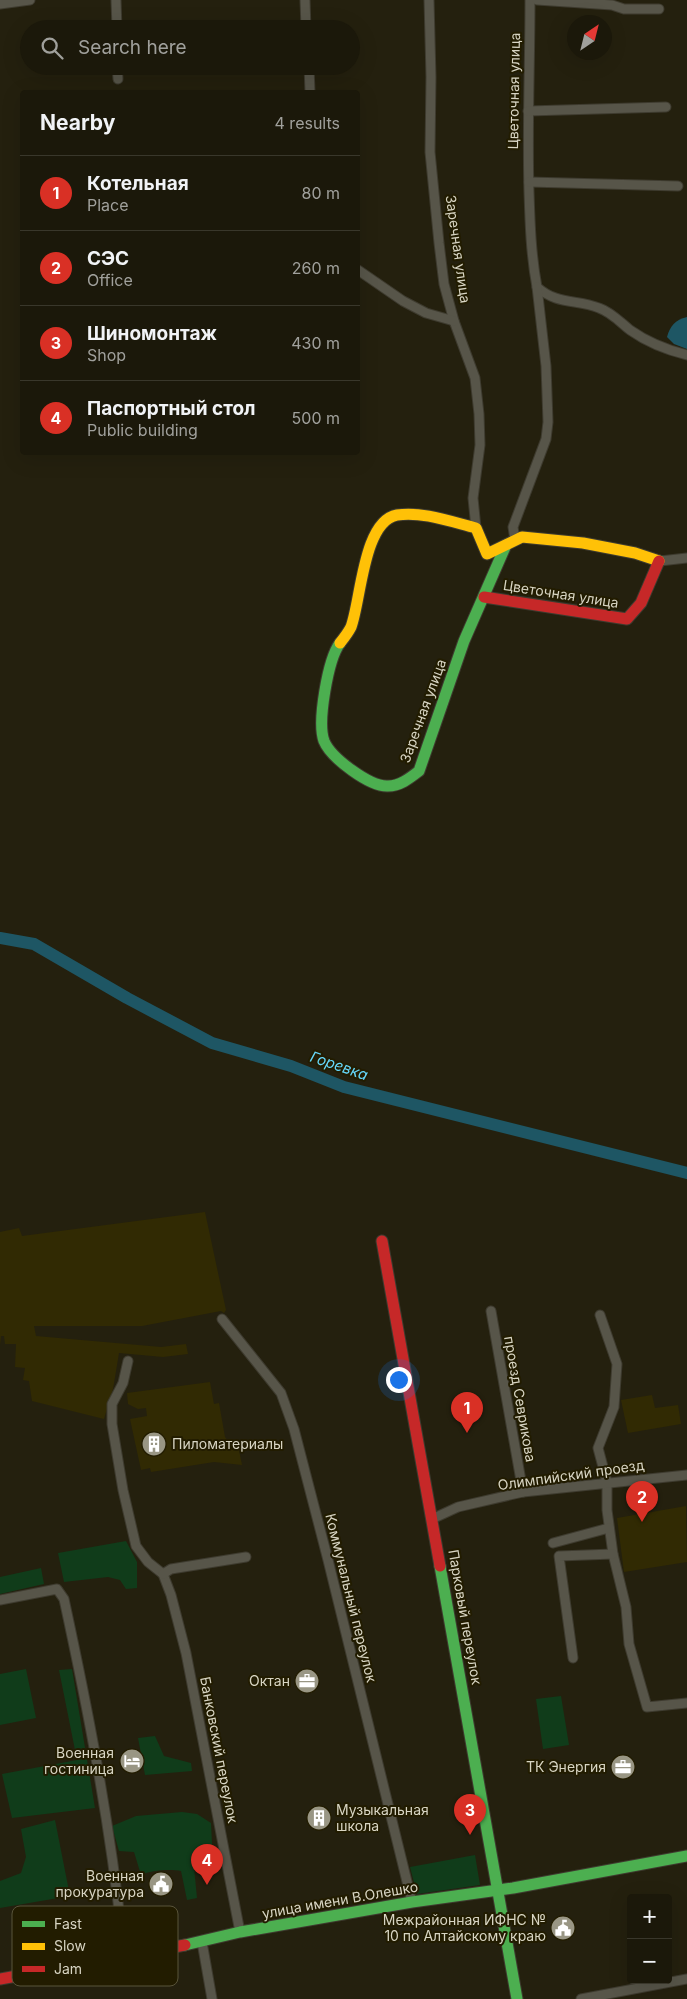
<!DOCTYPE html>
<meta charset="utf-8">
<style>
:root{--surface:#1b180a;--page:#242113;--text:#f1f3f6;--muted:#a0a09c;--line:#39372b;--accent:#d93025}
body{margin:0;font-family:Inter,sans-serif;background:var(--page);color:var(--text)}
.controls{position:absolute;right:15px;bottom:15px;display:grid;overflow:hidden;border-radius:5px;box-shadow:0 5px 20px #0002}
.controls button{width:45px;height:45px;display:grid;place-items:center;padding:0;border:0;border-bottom:1px solid var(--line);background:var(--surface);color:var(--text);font:25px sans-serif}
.compass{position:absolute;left:567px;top:15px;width:45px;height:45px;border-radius:50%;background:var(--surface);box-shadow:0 5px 20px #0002;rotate:35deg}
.you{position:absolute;left:398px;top:1379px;width:18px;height:18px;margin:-12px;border:4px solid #fff;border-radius:50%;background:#1a73e8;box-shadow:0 0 0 8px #1a73e833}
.badge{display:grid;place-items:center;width:32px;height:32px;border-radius:50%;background:var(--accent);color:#fff;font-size:16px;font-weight:700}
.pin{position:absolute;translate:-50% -41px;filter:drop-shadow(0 1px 2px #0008)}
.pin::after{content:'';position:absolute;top:26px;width:18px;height:15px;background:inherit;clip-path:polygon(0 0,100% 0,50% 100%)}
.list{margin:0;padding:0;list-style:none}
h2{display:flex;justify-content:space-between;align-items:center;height:65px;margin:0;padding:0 20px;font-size:21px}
h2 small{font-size:16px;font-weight:400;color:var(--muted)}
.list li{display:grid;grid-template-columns:32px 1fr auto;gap:15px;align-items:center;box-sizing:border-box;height:75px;padding:0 20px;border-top:1px solid var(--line)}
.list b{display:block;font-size:19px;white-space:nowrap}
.list p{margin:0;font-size:16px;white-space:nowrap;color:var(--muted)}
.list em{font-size:16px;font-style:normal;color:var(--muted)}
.icon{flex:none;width:28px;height:28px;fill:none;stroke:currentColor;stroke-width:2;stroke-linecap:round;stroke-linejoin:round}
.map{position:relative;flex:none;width:687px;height:1999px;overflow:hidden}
.search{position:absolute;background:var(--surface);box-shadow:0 5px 20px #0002;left:20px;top:20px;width:340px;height:55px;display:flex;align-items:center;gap:12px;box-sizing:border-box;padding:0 18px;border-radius:28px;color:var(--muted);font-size:19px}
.panel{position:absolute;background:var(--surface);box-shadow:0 5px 20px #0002;left:20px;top:90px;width:340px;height:365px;border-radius:5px}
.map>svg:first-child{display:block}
.built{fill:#312a03}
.green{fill:#103c1a}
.water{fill:#1e5664}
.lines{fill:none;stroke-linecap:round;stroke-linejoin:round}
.river{stroke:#1e5664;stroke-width:12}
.street-casing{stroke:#3e3b2f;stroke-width:11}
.fast-casing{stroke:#3e3b2f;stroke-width:13}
.slow-casing{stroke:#3e3b2f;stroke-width:13}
.jam-casing{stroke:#3e3b2f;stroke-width:13}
.street{stroke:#575549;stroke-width:9}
.fast{stroke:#4caf50;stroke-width:11}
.slow{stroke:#ffc107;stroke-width:11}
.jam{stroke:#c62828;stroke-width:11}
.labels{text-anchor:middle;stroke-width:4;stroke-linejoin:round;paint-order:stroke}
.street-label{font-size:14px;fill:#d8d5c3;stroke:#221c00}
.poi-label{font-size:14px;fill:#d8d5c3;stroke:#221c00;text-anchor:end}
.water-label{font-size:15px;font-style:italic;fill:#66d8fb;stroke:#221c00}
.key{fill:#221c00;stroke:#59543a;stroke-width:1}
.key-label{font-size:14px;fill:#d8d5c3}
</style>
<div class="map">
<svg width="687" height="1999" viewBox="0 0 687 1999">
<rect width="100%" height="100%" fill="#24200e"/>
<g class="built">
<polygon points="205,1212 226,1310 224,1313 221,1311 142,1326 34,1326 36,1336 161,1347 186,1344 188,1354 163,1357 119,1353 113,1389 104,1419 32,1401 29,1381 23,1380 25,1368 15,1367 16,1344 5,1344 4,1336 1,1336 0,1345 0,1232 19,1228 22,1236"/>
<polygon points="210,1382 214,1404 219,1403 225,1437 231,1445 239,1450 242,1465 214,1462 151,1472 150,1468 141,1470 130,1419 147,1416 146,1408 138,1409 128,1404 127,1393"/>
<polygon points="652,1395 655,1408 678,1405 681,1424 628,1433 621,1400"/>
<polygon points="686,1506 687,1562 624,1572 617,1518"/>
</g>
<g class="green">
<polygon points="126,1541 137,1562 137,1588 126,1589 120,1580 108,1577 64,1582 58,1553"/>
<polygon points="41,1568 44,1584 0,1594 0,1577"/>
<polygon points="26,1669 36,1718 0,1725 0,1674"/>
<polygon points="72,1669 95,1808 12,1818 2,1774 77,1760 59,1670"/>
<polygon points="561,1696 569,1745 543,1749 536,1699"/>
<polygon points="155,1736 164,1756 191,1763 192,1771 145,1775 138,1738"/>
<path d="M182 1812 197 1814 211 1823 213 1864 194 1867 197 1898 187 1900 181 1871C170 1869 151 1870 141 1875L134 1852 119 1851 112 1826 136 1816Z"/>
<polygon points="55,1820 70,1896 0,1908 0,1881 21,1873 26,1857 21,1829"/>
<polygon points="475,1855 480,1885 417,1894 410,1867"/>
</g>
<path class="water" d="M687 317V349L674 344 667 337C670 326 675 320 687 317Z"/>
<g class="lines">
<polyline class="river" points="0,938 34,944 127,998 212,1043 291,1066 344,1087 687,1173"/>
<defs>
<g id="street">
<polyline points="116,0 117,29"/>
<polyline points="305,0 306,29"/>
<polyline points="429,0 431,77 430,152 439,243 444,284 454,321 475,378 479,414 480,445 473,498 476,528"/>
<path d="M530 0C530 64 527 128 529 192 530 224 531 255 537 287 557 305 576 299 599 308 611 312 620 322 630 330 647 342 667 350 687 355"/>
<polyline points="537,0 612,5 624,9 659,9"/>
<polyline points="0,4 30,0"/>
<polyline points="117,66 118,79"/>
<polyline points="309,66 310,92"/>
<polyline points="528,111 666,107"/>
<polyline points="529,182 678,186"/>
<polyline points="358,270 403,301 426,313 454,321"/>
<polyline points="515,540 513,527 546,439 548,422 546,366 537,287"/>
<polyline points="660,561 687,558"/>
<polyline points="491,1311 523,1492"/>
<polyline points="600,1315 617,1364 614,1407 598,1448 607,1482 607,1510 613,1554 626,1607 629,1644 647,1707 687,1703"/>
<polyline points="222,1319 281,1393 294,1429 328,1560 412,1902"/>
<polyline points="128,1361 123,1383 112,1404 112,1424 123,1490 136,1546 148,1562 163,1574 171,1595 186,1653 240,1932"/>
<polyline points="432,1519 458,1507 523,1492 687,1475"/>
<polyline points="553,1543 609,1528"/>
<polyline points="163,1574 171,1569 246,1557"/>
<path d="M0 1600 57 1589 64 1599C88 1710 110 1823 122 1937"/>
<polyline points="573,1658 559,1556 613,1554"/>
<polyline points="202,1942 212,1999"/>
<polyline points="581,1999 687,1979"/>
</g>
<g id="fast">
<path d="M340 643C328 659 317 722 324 741 331 758 370 787 388 786 400 786 410 778 419 771L464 641 506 545"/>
<polyline points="440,1566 517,1999"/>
<polyline points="185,1945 240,1932 412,1902 513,1888 687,1856"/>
</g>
<path id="slow" d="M340 643C344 638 348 633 351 627 361 601 363 521 397 515 422 511 452 522 476 528L487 554 522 537 583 543 635 553 659 561"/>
<g id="jam">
<polyline points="484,597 627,619 641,603 659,561"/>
<polyline points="382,1241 440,1566"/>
<polyline points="0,1979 185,1945"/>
</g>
</defs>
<use href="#street" class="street-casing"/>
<use href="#fast" class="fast-casing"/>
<use href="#slow" class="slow-casing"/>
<use href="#jam" class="jam-casing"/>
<use href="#street" class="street"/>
<use href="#fast" class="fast"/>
<use href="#slow" class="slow"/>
<use href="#jam" class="jam"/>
</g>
<defs>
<symbol id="building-disc" viewBox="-11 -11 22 22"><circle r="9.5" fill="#999684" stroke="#221c00"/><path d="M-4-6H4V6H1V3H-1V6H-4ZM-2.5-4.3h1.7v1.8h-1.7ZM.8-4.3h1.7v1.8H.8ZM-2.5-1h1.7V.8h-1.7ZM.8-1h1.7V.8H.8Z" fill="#fff"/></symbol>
<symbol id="office-disc" viewBox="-11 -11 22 22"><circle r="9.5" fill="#999684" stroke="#221c00"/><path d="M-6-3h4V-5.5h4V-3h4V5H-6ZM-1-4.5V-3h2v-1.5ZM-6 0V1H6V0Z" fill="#fff"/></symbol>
<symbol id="hotel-disc" viewBox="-11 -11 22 22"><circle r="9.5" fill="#999684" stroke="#221c00"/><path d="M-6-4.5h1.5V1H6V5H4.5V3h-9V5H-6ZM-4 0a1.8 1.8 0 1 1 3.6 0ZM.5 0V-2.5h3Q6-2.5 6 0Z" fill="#fff"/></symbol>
<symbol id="civic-disc" viewBox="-11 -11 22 22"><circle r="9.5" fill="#999684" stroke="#221c00"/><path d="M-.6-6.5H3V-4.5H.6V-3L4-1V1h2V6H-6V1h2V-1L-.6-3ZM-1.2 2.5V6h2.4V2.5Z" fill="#fff"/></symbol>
</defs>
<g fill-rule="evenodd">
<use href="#building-disc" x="140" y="1430" width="28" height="28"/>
<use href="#office-disc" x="293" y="1667" width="28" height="28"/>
<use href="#hotel-disc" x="118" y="1747" width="28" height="28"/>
<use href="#office-disc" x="609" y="1753" width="28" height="28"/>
<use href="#building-disc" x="305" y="1804" width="28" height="28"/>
<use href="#civic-disc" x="147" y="1870" width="28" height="28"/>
<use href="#civic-disc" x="549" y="1914" width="28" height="28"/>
</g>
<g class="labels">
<g class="street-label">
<text transform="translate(514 91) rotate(-89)" y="5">Цветочная улица</text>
<text transform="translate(458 249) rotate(82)" y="5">Заречная улица</text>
<text transform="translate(561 594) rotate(9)" y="5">Цветочная улица</text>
<text transform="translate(423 711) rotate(-70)" y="5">Заречная улица</text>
<text transform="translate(520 1399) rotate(80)" y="5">проезд Севрикова</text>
<text transform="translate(571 1475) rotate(-8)" y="5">Олимпийский проезд</text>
<text transform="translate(351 1598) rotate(76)" y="5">Коммунальный переулок</text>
<text transform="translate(465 1617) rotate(80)" y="5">Парковый переулок</text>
<text transform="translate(219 1750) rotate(79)" y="5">Банковский переулок</text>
<text transform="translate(340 1900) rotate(-10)" y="5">улица имени В.Олешко</text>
</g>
<g class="poi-label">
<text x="172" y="1449" text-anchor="start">Пиломатериалы</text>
<text x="290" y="1686">Октан</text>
<text x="114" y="1758">Военная<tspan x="114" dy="16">гостиница</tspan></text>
<text x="606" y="1772">ТК Энергия</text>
<text x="336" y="1815" text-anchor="start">Музыкальная<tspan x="336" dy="16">школа</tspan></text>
<text x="144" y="1881">Военная<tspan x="144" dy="16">прокуратура</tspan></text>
<text x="546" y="1925">Межрайонная ИФНС №<tspan x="546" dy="16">10 по Алтайскому краю</tspan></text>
</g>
<g class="water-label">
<text transform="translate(339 1066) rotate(19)" y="5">Горевка</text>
</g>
</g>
<rect x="12" y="1906" width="166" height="80" rx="8" class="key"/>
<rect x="22" y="1921" width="23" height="6" fill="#4caf50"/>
<rect x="22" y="1943" width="23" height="7" fill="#ffc107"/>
<rect x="22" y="1966" width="23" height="6" fill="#c62828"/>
<g class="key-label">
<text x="54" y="1929">Fast</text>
<text x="54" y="1951">Slow</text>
<text x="54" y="1974">Jam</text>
</g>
</svg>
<div class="controls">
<button>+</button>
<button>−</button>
</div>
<svg class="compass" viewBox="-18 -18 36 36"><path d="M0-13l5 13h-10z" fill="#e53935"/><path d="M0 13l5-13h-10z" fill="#a0a09c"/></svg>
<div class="you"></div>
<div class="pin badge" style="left:467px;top:1433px">1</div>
<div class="pin badge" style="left:642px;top:1522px">2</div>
<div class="pin badge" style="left:470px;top:1835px">3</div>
<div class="pin badge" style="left:207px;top:1885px">4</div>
<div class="search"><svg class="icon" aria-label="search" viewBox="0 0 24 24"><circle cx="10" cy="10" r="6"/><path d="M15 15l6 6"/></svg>Search here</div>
<section class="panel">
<h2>Nearby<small>4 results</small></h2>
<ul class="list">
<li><span class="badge">1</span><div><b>Котельная</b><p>Place</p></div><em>80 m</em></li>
<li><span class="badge">2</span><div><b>СЭС</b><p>Office</p></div><em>260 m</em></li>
<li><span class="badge">3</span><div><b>Шиномонтаж</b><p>Shop</p></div><em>430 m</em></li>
<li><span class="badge">4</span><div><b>Паспортный стол</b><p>Public building</p></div><em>500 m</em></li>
</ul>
</section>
</div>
